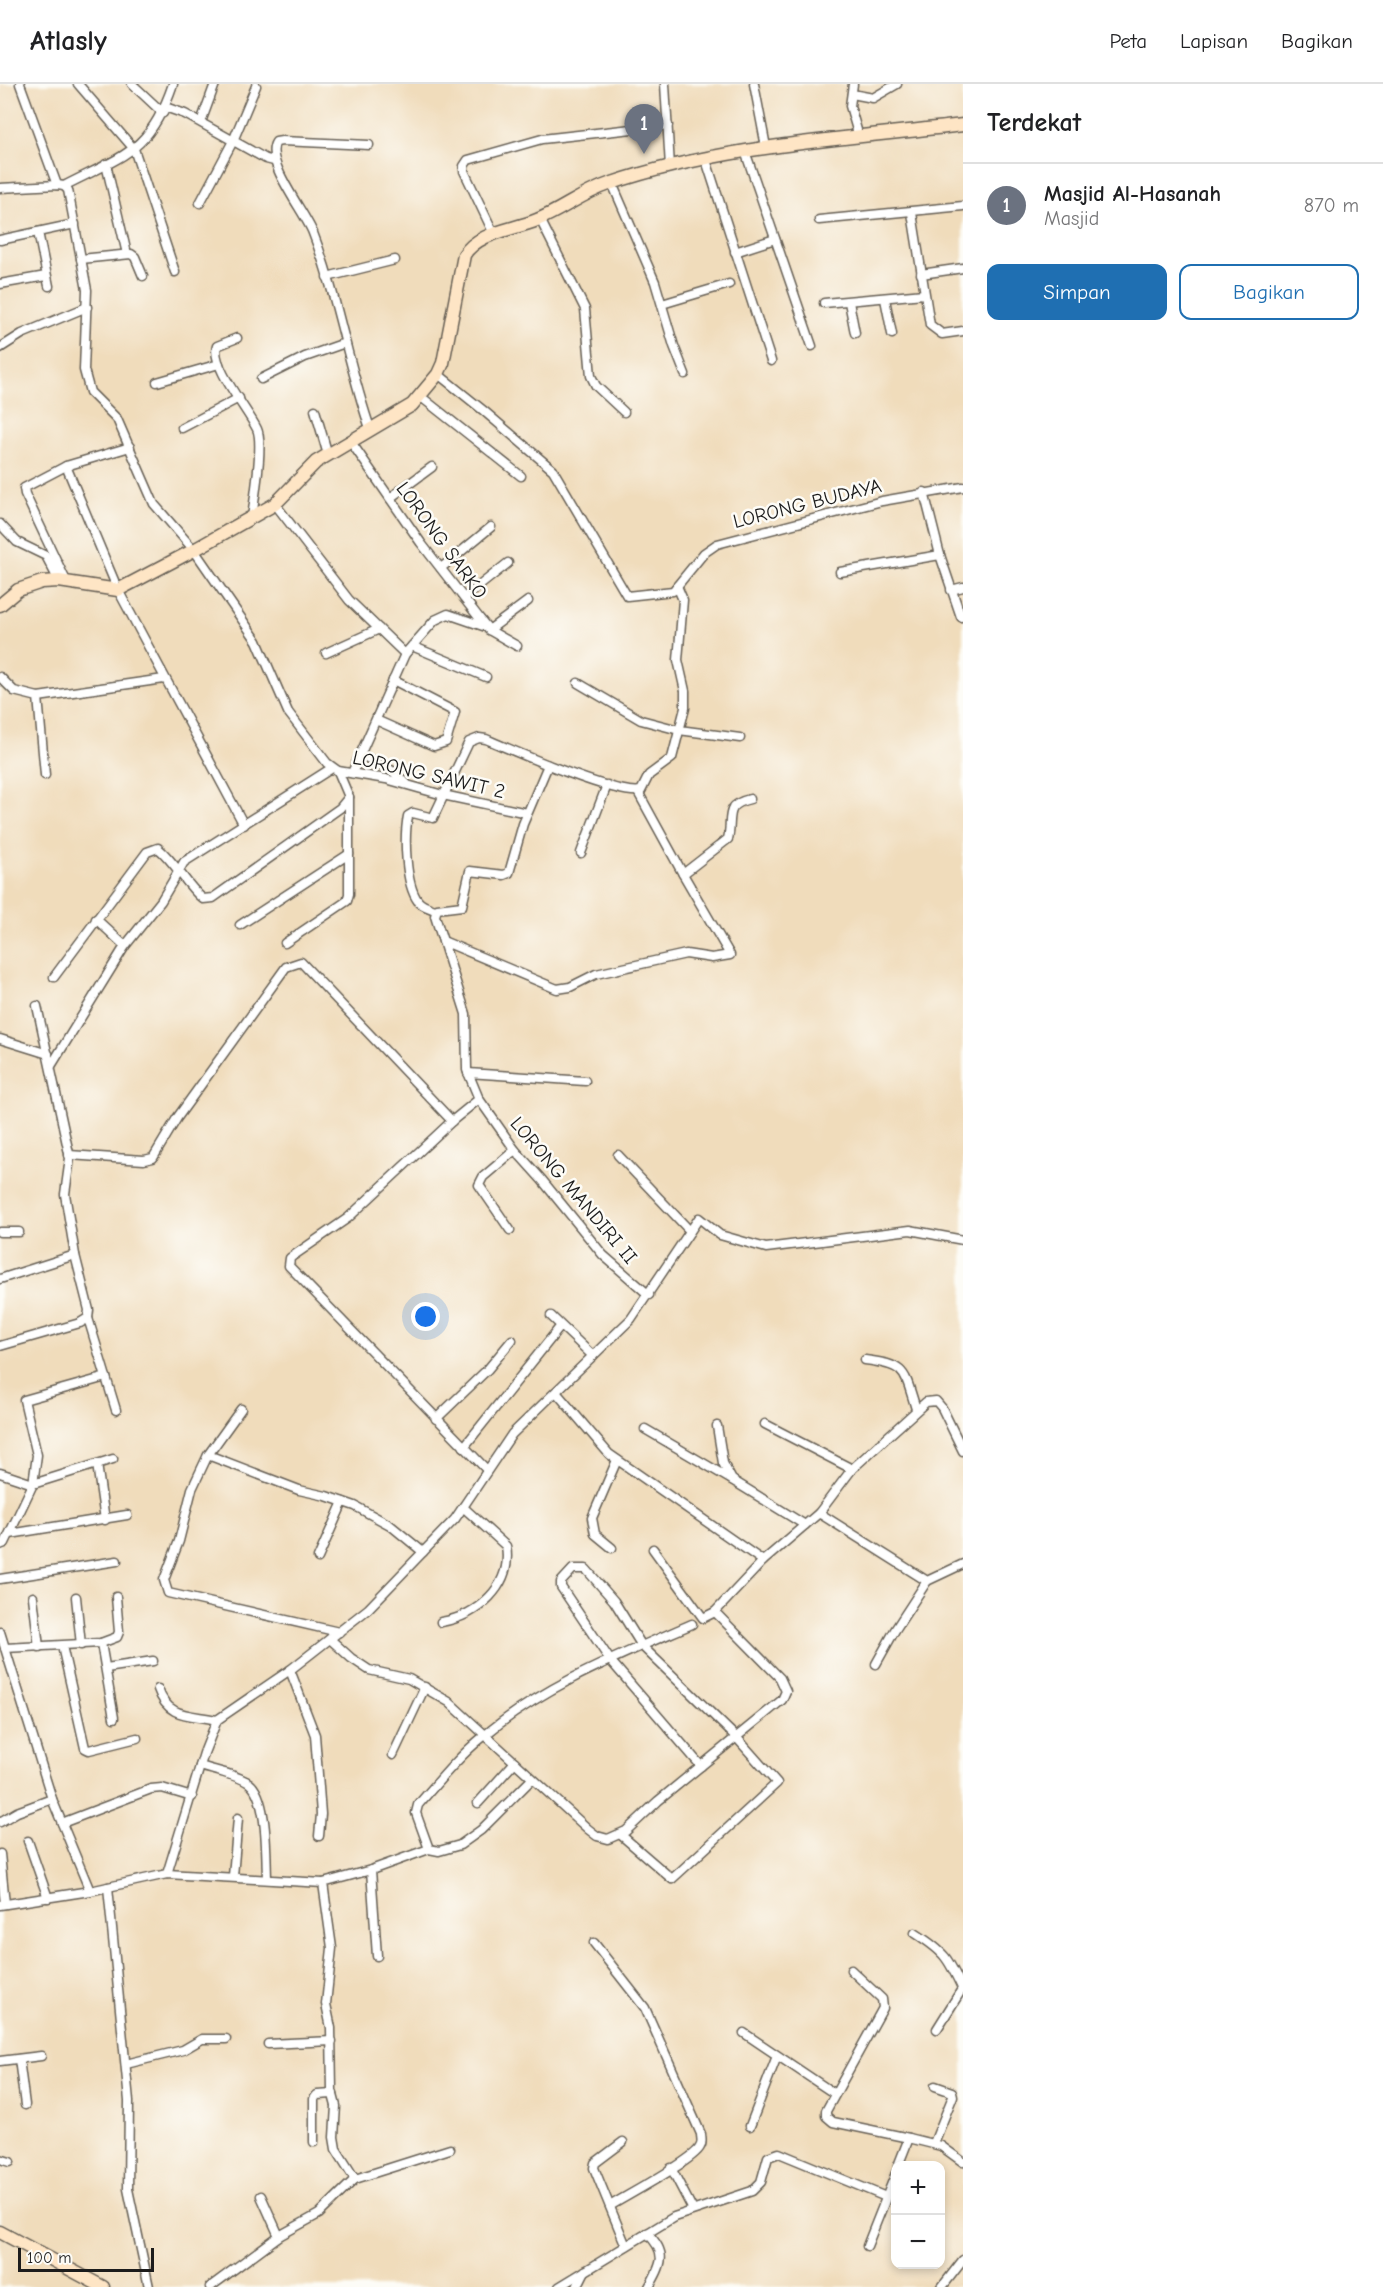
<!DOCTYPE html>
<html lang="id">
<meta charset="utf-8">
<style>
:root{--surface:#fff;--page:#f2f2f2;--text:#202124;--muted:#757577;--line:#e0e0e0;--accent:#1f6fb2}
body{margin:0;font-family:"Comic Neue",sans-serif;background:var(--page);color:var(--text)}
.controls{position:absolute;right:18px;bottom:18px;display:grid;overflow:hidden;border-radius:12px;box-shadow:0 3px 9px #0003}
.controls button{width:54px;height:54px;display:grid;place-items:center;padding:0;border:0;border-bottom:2px solid var(--line);background:var(--surface);color:var(--text);font:30px sans-serif}
.scale{position:absolute;left:18px;bottom:15px;width:136px;box-sizing:border-box;padding-left:6px;border:3px solid #1c1c1c;border-top:0;font-size:16px;line-height:21px;white-space:nowrap;color:#1c1c1c;-webkit-text-stroke:4px #fdfcf7;paint-order:stroke}
.you{position:absolute;left:426px;top:1233px;width:21px;height:21px;margin:-15px;border:4px solid #fff;border-radius:50%;background:#1a73e8;box-shadow:0 0 0 9px #1a73e833}
.badge{display:grid;place-items:center;width:39px;height:39px;border-radius:50%;background:var(--accent);color:#fff;font-size:20px;font-weight:700}
.pin{position:absolute;translate:-50% -50px;filter:drop-shadow(0 2px 3px #0008)}
.pin::after{content:'';position:absolute;top:32px;width:21px;height:18px;background:inherit;clip-path:polygon(0 0,100% 0,50% 100%)}
.list{margin:0;padding:0;list-style:none}
h2{display:flex;justify-content:space-between;align-items:center;height:78px;margin:0;padding:0 24px;font-size:26px}
h2 small{font-size:20px;font-weight:400;color:var(--muted)}
.list li{display:grid;grid-template-columns:39px 1fr auto;gap:18px;align-items:center;box-sizing:border-box;height:84px;padding:0 24px;border-top:2px solid var(--line)}
.list b{display:block;font-size:22px;white-space:nowrap}
.list p{margin:0;font-size:20px;white-space:nowrap;color:var(--muted)}
.list em{font-size:20px;font-style:normal;color:var(--muted)}
.actions{display:flex;gap:12px;padding:18px 24px}
.actions a{flex:1;padding:14px 0;border:2px solid var(--accent);border-radius:12px;text-align:center;font-size:21px;color:var(--accent)}
.actions .main{background:var(--accent);color:#fff}
.map{position:relative;flex:none;width:963px;height:2203px;overflow:hidden}
header{display:flex;align-items:center;gap:36px;box-sizing:border-box;height:84px;padding:0 30px;background:var(--surface);border-bottom:2px solid var(--line)}
header strong{font-size:28px}
nav{display:flex;gap:33px;margin-inline-start:auto;font-size:21px}
main{display:flex}
aside{flex:1;background:var(--surface)}
.map>svg:first-child{display:block}
.lines{fill:none;stroke-linecap:round;stroke-linejoin:round}
.street-casing{stroke:#665f54;stroke-width:11}
.secondary-casing{stroke:#665f54;stroke-width:15}
.street{stroke:#fff;stroke-width:8}
.secondary{stroke:#fee5c5;stroke-width:12}
.labels{text-anchor:middle;stroke-width:5;stroke-linejoin:round;paint-order:stroke}
.street-label{font-size:20px;fill:#1c1c1c;stroke:#fdfcf7}
</style>
<header>
<strong>Atlasly</strong>
<nav><a>Peta</a><a>Lapisan</a><a>Bagikan</a></nav>
</header>
<main>
<div class="map">
<svg width="963" height="2203" viewBox="0 0 963 2203">
<rect width="100%" height="100%" fill="#fdfcf7"/>
<filter id="ink" filterUnits="userSpaceOnUse"><feTurbulence type="fractalNoise" baseFrequency=".0167" numOctaves="2"/><feDisplacementMap in="SourceGraphic" scale="12" xChannelSelector="R" yChannelSelector="G"/><feConvolveMatrix kernelMatrix="1 2 1 2 8 2 1 2 1" color-interpolation-filters="sRGB"/></filter>
<filter id="wash" filterUnits="userSpaceOnUse"><feTurbulence type="fractalNoise" baseFrequency=".008" numOctaves="4" result="noise"/><feDisplacementMap in="SourceGraphic" scale="24" xChannelSelector="R" yChannelSelector="G"/><feGaussianBlur stdDeviation="1.35" result="paint"/><feColorMatrix in="noise" values="0 0 0 0 0 0 0 0 0 0 0 0 0 0 0 0 0 1.4 0 .05"/><feComposite in="paint" operator="in"/></filter>
<g filter="url(#wash)">
<rect width="100%" height="100%" fill="#f0dcbb"/>
</g>
<g filter="url(#ink)">
<g class="lines">
<defs>
<g id="street">
<polyline points="20,0 57,101"/>
<polyline points="78,0 134,65 175,188"/>
<polyline points="132,0 163,29"/>
<polyline points="665,0 670,83"/>
<polyline points="754,0 766,63"/>
<polyline points="853,0 850,22 859,53"/>
<polyline points="852,10 873,14 897,0"/>
<polyline points="165,23 185,30 266,75 274,77"/>
<polyline points="201,38 215,0"/>
<path d="M369 61 282 57 276 58C263 77 305 128 313 149 338 213 348 282 371 347"/>
<polyline points="745,67 812,262"/>
<polyline points="706,76 771,277"/>
<polyline points="106,80 127,170"/>
<polyline points="612,99 655,198 674,262 685,290"/>
<path d="M64 102C124 71 150 68 173 0"/>
<polyline points="0,104 57,101 64,102 68,106 87,206 84,286 90,308 117,335 154,420 194,466 257,557 288,628 327,679 338,687 386,695 443,711 527,729"/>
<polyline points="200,119 233,57 256,2"/>
<polyline points="912,129 930,241 942,250 963,247"/>
<polyline points="540,135 585,225 591,292 596,302 624,328"/>
<polyline points="819,136 963,122"/>
<polyline points="38,148 49,202"/>
<polyline points="494,150 464,87 464,82 468,76 542,55 668,41"/>
<polyline points="0,156 75,140"/>
<polyline points="735,168 775,155"/>
<polyline points="81,175 131,170 135,173 143,192"/>
<polyline points="921,190 963,184"/>
<polyline points="327,193 395,176"/>
<polyline points="0,200 46,192"/>
<polyline points="885,215 892,250"/>
<polyline points="849,218 855,249"/>
<polyline points="824,219 924,210"/>
<polyline points="662,220 729,200"/>
<path d="M237 254 217 262C210 281 248 326 257 345 264 360 254 416 252 434"/>
<polyline points="0,264 22,250 87,223"/>
<polyline points="438,290 484,327 553,386 627,512 673,507 704,469 717,460 882,417 963,403"/>
<polyline points="261,295 305,273 345,259"/>
<polyline points="157,298 219,280"/>
<polyline points="420,312 521,392"/>
<polyline points="315,326 328,371"/>
<polyline points="182,344 239,314"/>
<polyline points="351,358 421,459 480,535 489,546 517,562"/>
<polyline points="66,382 130,363"/>
<polyline points="924,408 940,471 961,533"/>
<polyline points="390,414 432,383"/>
<polyline points="275,420 349,516 405,570"/>
<polyline points="0,440 17,458 46,472 59,497"/>
<polyline points="441,484 491,443"/>
<polyline points="840,488 940,471"/>
<polyline points="67,499 25,410 24,404 66,382 118,506 244,741"/>
<polyline points="951,506 963,503"/>
<polyline points="464,514 508,479"/>
<polyline points="489,546 528,517"/>
<polyline points="412,562 486,593"/>
<polyline points="326,569 379,545"/>
<polyline points="0,593 14,607 38,613 45,691"/>
<polyline points="578,599 641,636 679,646 740,654"/>
<polyline points="38,613 164,595"/>
<polyline points="376,636 434,662 446,658 455,628 393,596"/>
<polyline points="361,671 391,686 406,699"/>
<polyline points="548,681 523,740 509,789 504,791 470,787 462,822 437,825 435,832 466,930 467,986 479,1015 515,1066 542,1096 603,1171 649,1211"/>
<polyline points="352,689 405,570 435,536 448,530 486,543"/>
<path d="M638 708 683 790 728 755C733 735 723 721 750 715"/>
<polyline points="581,769 607,701"/>
<path d="M435 826C430 824 422 822 418 817 405 800 404 752 408 732L413 729 433 734 469 658 479 654 486 655C514 667 616 712 641 707L649 691 672 674 685 624V607L678 576 683 516 677 502"/>
<polyline points="96,835 125,862"/>
<polyline points="240,841 349,770"/>
<polyline points="443,857 557,905 570,903 596,890 686,870 712,874 730,871 683,790"/>
<polyline points="285,859 347,817 349,810 349,713"/>
<path d="M54 893 147 768 158 764C176 779 186 801 203 815L213 814 340 724 349 713 338 687"/>
<polyline points="0,955 48,970"/>
<polyline points="51,982 125,862 161,817 184,778 332,684"/>
<polyline points="468,989 585,997"/>
<polyline points="479,1015 452,1037 348,1134 290,1174 289,1182 487,1386"/>
<polyline points="69,1071 144,1076 153,1074 177,1034 286,883 301,878 452,1037"/>
<polyline points="618,1071 690,1147"/>
<polyline points="510,1146 479,1101 483,1093 515,1066"/>
<polyline points="0,1148 19,1148"/>
<polyline points="0,1195 75,1171"/>
<polyline points="551,1232 593,1272"/>
<polyline points="88,1234 116,1326"/>
<polyline points="0,1262 80,1239 88,1234 89,1226 75,1171 65,1110 70,1074 37,922"/>
<path d="M865 1276C907 1281 904 1287 916 1325"/>
<polyline points="556,1308 609,1370 763,1477"/>
<polyline points="436,1335 488,1285 512,1256"/>
<polyline points="765,1340 852,1385"/>
<polyline points="717,1342 723,1379 732,1396 805,1441"/>
<polyline points="645,1345 732,1396"/>
<polyline points="464,1363 560,1243"/>
<polyline points="208,1371 241,1325"/>
<polyline points="97,1380 105,1436"/>
<polyline points="0,1389 33,1400 37,1371 24,1316 106,1293"/>
<polyline points="819,1429 852,1385 926,1318 936,1317 942,1324 963,1367"/>
<polyline points="10,1450 127,1431"/>
<polyline points="0,1461 5,1459 33,1400 113,1375"/>
<polyline points="612,1464 595,1450 592,1434 617,1376"/>
<polyline points="653,1465 703,1534 715,1528 763,1477 819,1429 927,1497 963,1480"/>
<polyline points="318,1474 343,1418"/>
<polyline points="0,1495 117,1477"/>
<polyline points="33,1513 39,1563"/>
<polyline points="76,1513 81,1561"/>
<path d="M441 1538C477 1532 513 1502 506 1462L463 1423"/>
<polyline points="0,1548 52,1715 90,1807"/>
<polyline points="339,1548 168,1509 164,1496 179,1457 192,1405 208,1371 299,1406 326,1412 355,1422 390,1441 423,1468"/>
<polyline points="330,1555 351,1574 369,1586 409,1595 449,1618 588,1745 597,1752 608,1755 626,1747 658,1717 782,1616 786,1607 780,1594 715,1528"/>
<polyline points="101,1559 114,1634"/>
<polyline points="62,1562 85,1664 89,1666 137,1654"/>
<polyline points="5,1564 101,1559 117,1553 119,1548 116,1513"/>
<polyline points="876,1580 895,1546 927,1497"/>
<polyline points="106,1584 153,1577"/>
<polyline points="290,1586 315,1651 321,1730 319,1752"/>
<path d="M158 1605C168 1635 190 1630 217 1636"/>
<polyline points="393,1671 425,1603"/>
<path d="M200 1682C215 1687 236 1690 249 1699 268 1713 266 1772 267 1795"/>
<polyline points="478,1719 515,1678"/>
<polyline points="0,1738 17,1728 52,1715"/>
<polyline points="62,1739 151,1705 162,1704 192,1713"/>
<polyline points="621,1751 672,1795 777,1699 737,1654 642,1562 614,1517 586,1485 573,1485 561,1498 561,1503 610,1576 701,1682"/>
<polyline points="28,1757 48,1814"/>
<path d="M429 1765 416 1729 418 1721C439 1697 459 1672 484 1652 544 1601 621 1571 692 1540"/>
<polyline points="0,1770 5,1820"/>
<polyline points="371,1786 377,1872"/>
<polyline points="167,1790 204,1669 217,1636 290,1586 368,1525 423,1468 455,1435 512,1350 631,1235 699,1134 720,1151 766,1164 910,1146 963,1156"/>
<polyline points="233,1792 238,1734"/>
<polyline points="323,1799 332,1864 326,1920 331,1944 332,2007 336,2022 334,2053 336,2065 355,2095"/>
<polyline points="108,1803 129,2017 128,2105 149,2203"/>
<polyline points="0,1821 90,1807 167,1790 323,1799 371,1786 429,1765 439,1767 460,1761 481,1746 531,1696"/>
<path d="M915 1849C946 1869 948 1874 963 1906"/>
<path d="M594 1859 645 1924 701 2050C701 2054 703 2059 700 2063 694 2076 626 2112 610 2122"/>
<polyline points="851,1886 882,1915 883,1924 826,2027 826,2032 833,2038 909,2054"/>
<polyline points="937,1945 962,1905"/>
<polyline points="744,1949 835,2010"/>
<polyline points="268,1960 332,1957"/>
<polyline points="19,1975 25,2021"/>
<polyline points="0,1977 41,1972"/>
<polyline points="126,1980 183,1966 202,1955 226,1955"/>
<polyline points="750,2042 777,1972"/>
<polyline points="314,2058 314,2015 317,2011 333,2010"/>
<polyline points="623,2058 595,2079 594,2084 626,2162"/>
<polyline points="934,2059 953,2012 952,2008 935,2002"/>
<polyline points="0,2075 10,2078"/>
<polyline points="898,2082 909,2054 941,2062 963,2078"/>
<polyline points="671,2084 693,2126"/>
<polyline points="261,2112 279,2152"/>
<path d="M647 2149C668 2169 662 2180 649 2203"/>
<polyline points="867,2162 896,2089"/>
<polyline points="210,2203 279,2152 319,2130 355,2095 450,2065"/>
<polyline points="559,2203 674,2133 752,2107 761,2098 768,2073 779,2069 886,2113"/>
<polyline points="577,2203 585,2187"/>
<polyline points="942,2203 963,2176"/>
</g>
<g id="secondary">
<path d="M0 521 18 506 42 498 59 497 118 506 194 466 275 420 316 378 412 321 438 290 443 279 464 171C478 148 513 146 537 136 562 126 582 109 609 100 723 61 845 55 963 41"/>
<polyline points="0,2148 103,2203"/>
</g>
</defs>
<use href="#street" class="street-casing"/>
<use href="#secondary" class="secondary-casing"/>
<use href="#street" class="street"/>
<use href="#secondary" class="secondary"/>
</g>
</g>
<g class="labels">
<g class="street-label">
<text transform="translate(807 419) rotate(-14)" y="7">LORONG BUDAYA</text>
<text transform="translate(442 456) rotate(54)" y="7">LORONG SARKO</text>
<text transform="translate(429 690) rotate(13)" y="7">LORONG SAWIT 2</text>
<text transform="translate(574 1106) rotate(50)" y="7">LORONG MANDIRI II</text>
</g>
</g>
</svg>
<div class="controls">
<button>+</button>
<button>−</button>
</div>
<div class="scale">100 m</div>
<div class="you"></div>
<div class="pin badge" style="left:644px;top:70px;background:#6b7280">1</div>
</div>
<aside>
<h2>Terdekat<small></small></h2>
<ul class="list">
<li><span class="badge" style="background:#6b7280">1</span><div><b>Masjid Al-Hasanah</b><p>Masjid</p></div><em>870 m</em></li>
</ul>
<div class="actions"><a class="main">Simpan</a><a>Bagikan</a></div>
</aside>
</main>
